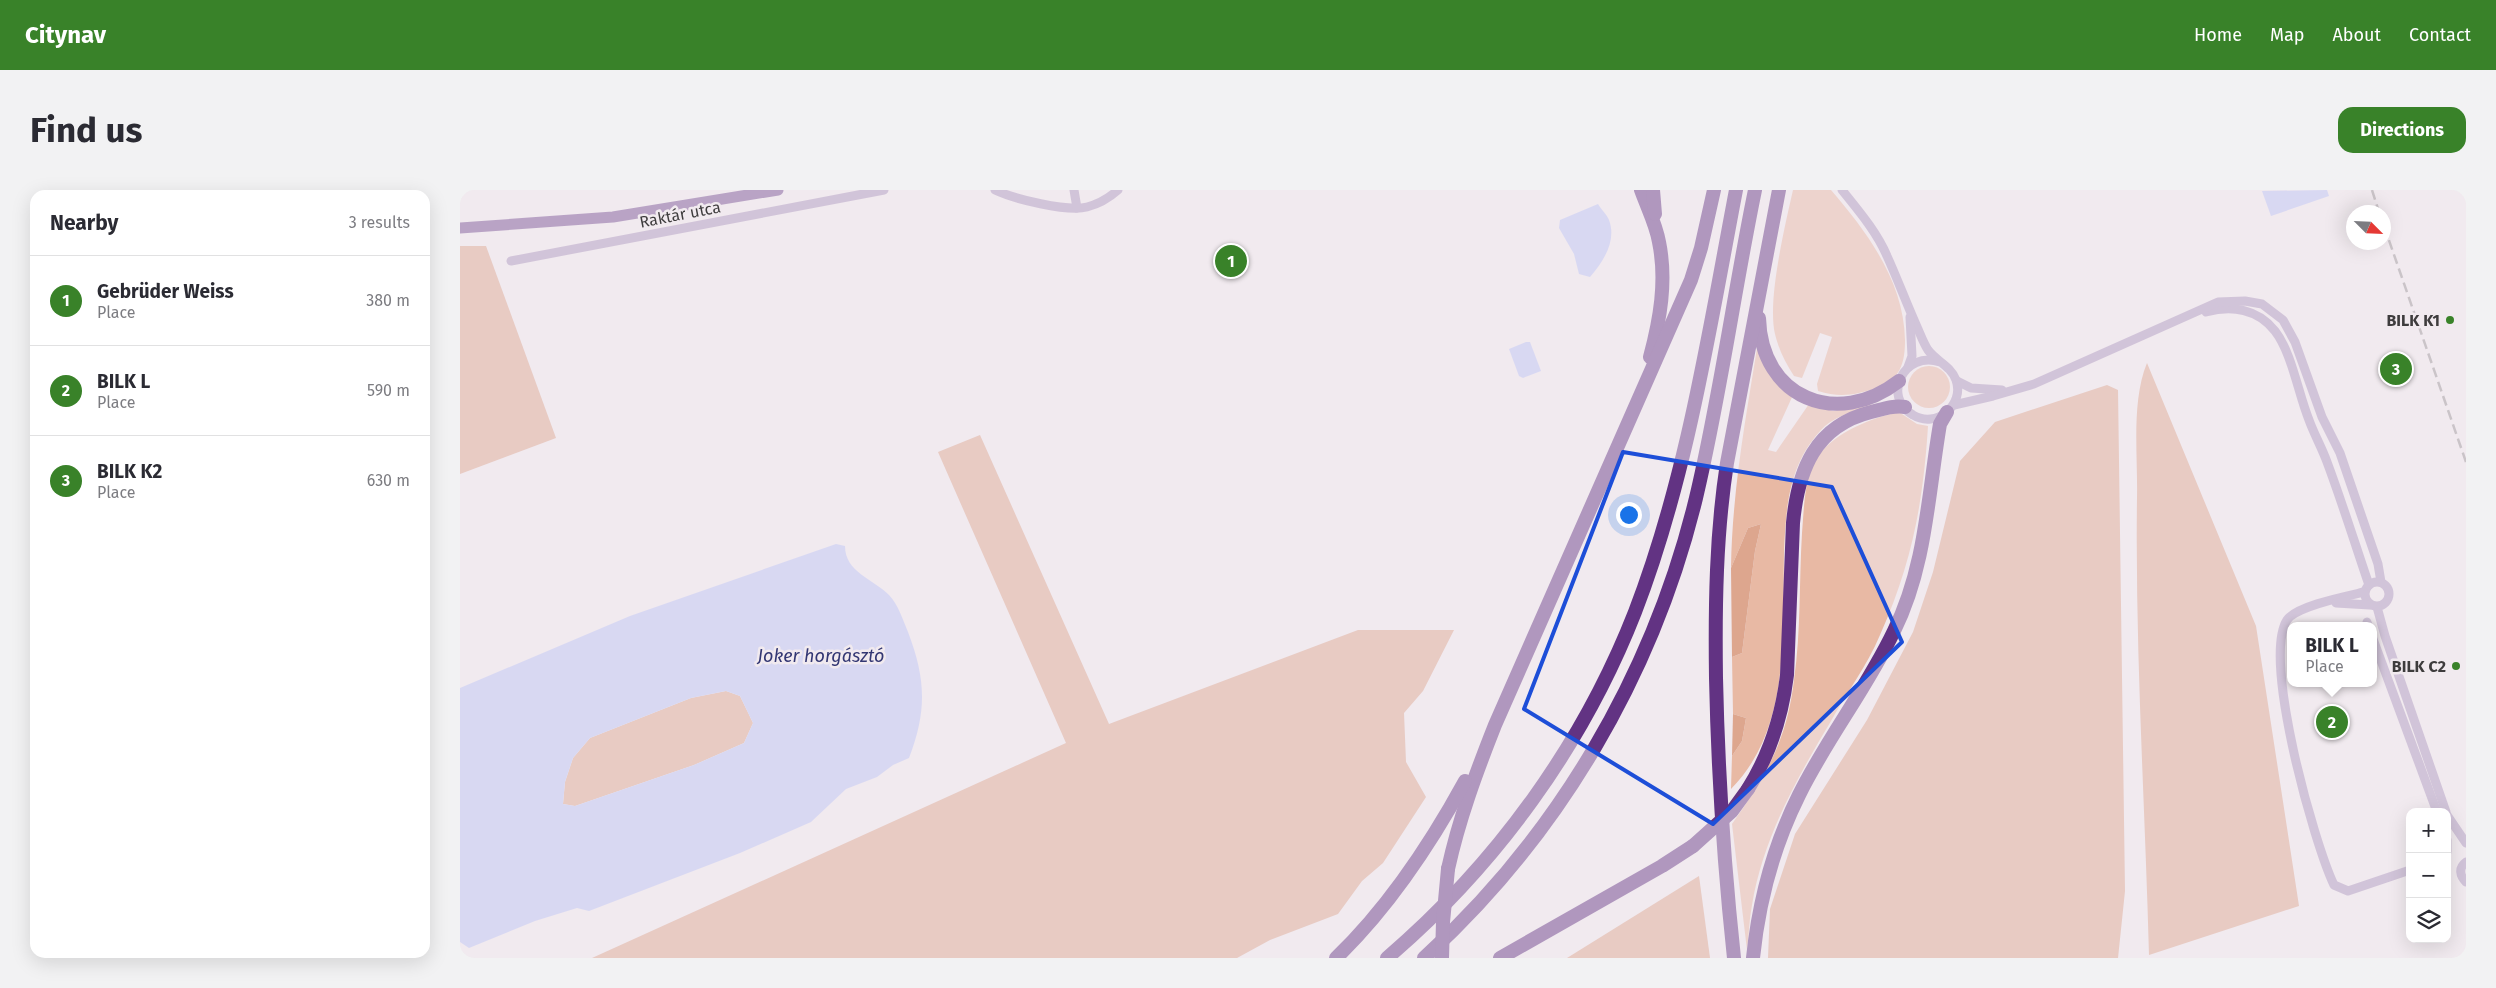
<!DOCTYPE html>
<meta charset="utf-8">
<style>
:root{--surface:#fff;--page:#f2f2f3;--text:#2b2b33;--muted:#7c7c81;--line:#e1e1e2;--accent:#398229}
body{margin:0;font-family:"Fira Sans",sans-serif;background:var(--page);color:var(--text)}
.controls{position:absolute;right:15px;bottom:15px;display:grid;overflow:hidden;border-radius:10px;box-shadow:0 5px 20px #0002}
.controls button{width:45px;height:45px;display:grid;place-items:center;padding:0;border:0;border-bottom:1px solid var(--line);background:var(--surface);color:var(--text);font:25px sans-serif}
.compass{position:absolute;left:1886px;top:15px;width:45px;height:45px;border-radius:50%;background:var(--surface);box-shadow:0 5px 20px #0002;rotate:114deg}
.you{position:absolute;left:1168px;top:324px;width:18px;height:18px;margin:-12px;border:4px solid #fff;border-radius:50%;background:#1a73e8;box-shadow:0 0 0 8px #1a73e833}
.badge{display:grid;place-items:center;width:32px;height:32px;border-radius:50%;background:var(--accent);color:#fff;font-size:16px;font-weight:700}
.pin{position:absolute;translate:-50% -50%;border:2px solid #fff;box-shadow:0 1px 5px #0006}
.popup{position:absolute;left:1827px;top:432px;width:90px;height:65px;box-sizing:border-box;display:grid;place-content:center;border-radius:10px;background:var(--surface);filter:drop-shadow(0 1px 4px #0005);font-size:16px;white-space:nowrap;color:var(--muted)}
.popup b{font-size:19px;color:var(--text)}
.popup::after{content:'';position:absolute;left:50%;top:100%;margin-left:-10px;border:10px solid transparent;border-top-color:var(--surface)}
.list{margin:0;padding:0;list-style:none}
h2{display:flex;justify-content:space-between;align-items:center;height:65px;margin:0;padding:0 20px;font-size:21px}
h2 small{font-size:16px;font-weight:400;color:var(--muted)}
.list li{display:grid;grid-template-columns:32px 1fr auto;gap:15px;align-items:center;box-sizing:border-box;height:90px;padding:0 20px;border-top:1px solid var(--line)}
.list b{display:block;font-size:19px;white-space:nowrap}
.list p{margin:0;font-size:16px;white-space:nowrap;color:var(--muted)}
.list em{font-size:16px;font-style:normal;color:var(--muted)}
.icon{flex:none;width:28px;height:28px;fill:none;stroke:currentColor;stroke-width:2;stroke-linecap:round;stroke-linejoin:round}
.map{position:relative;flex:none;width:2006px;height:768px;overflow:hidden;border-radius:15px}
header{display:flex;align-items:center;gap:30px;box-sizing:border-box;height:70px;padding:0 25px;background:var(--accent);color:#fff}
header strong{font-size:24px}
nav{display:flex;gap:28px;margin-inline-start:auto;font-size:18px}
.intro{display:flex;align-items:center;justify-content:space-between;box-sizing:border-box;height:120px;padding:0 30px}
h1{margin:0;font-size:35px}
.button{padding:12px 22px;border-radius:15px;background:var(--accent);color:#fff;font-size:18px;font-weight:700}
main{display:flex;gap:30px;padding:0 30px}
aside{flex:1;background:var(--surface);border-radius:15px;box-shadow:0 5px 20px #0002}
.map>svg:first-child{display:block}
.green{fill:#e8b9a4}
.forest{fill:#dda68e}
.water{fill:#bbc4f7;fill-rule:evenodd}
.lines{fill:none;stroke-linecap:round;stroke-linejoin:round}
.minor{stroke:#ac97be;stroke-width:9}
.major{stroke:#764f93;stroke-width:11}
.highway{stroke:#623383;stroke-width:14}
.rail{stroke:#9c979a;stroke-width:2.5;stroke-dasharray:10 5;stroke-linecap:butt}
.highway-bridge{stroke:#623383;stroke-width:14}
.marked{fill:none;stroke:#1d4ed8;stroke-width:4;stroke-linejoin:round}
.poi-dot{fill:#398229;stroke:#f1eaef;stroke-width:2}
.labels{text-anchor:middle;stroke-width:5;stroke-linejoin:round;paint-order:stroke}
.street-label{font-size:16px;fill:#3e3c3d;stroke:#f1eaef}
.poi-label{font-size:16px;font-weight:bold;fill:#3e3c3d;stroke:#f1eaef;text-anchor:end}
.water-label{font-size:18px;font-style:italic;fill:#333773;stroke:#f1eaef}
</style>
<header>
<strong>Citynav</strong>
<nav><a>Home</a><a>Map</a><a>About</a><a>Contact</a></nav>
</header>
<div class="intro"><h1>Find us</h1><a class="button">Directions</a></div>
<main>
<aside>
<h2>Nearby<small>3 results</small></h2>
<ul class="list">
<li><span class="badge">1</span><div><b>Gebrüder Weiss</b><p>Place</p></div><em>380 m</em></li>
<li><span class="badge">2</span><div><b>BILK L</b><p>Place</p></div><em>590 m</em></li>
<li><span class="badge">3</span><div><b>BILK K2</b><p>Place</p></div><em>630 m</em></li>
</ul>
</aside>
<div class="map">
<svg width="2006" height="768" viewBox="0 0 2006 768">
<rect width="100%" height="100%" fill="#f1eaef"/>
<g class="green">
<path d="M1333 0H1371C1408 43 1444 92 1445 150 1445 174 1440 189 1417 198 1395 205 1380 208 1358 201L1357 194 1372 147 1360 143 1342 188 1334 186C1325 172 1319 160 1315 144 1307 110 1325 36 1333 0Z"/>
<path d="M1298 152 1333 205 1308 260 1316 262 1349 214 1373 221 1413 214C1398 220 1376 226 1365 236 1329 271 1326 315 1324 362 1322 442 1332 537 1271 599L1272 566 1282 551 1286 528 1273 524 1272 467 1282 463 1295 361 1301 334 1288 338 1271 378C1272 302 1286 227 1298 152Z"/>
<circle cx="1469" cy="197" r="21"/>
<path d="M1439 222 1457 234 1468 236C1463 314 1452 373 1420 445 1407 476 1387 502 1371 531 1337 588 1303 648 1292 715 1289 730 1289 745 1287 760L1272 634C1306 586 1327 550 1334 490 1341 442 1339 392 1342 343 1344 320 1344 285 1358 266 1376 242 1411 228 1439 222Z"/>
</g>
<g class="forest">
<polygon points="0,56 26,56 96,248 0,284"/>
<path d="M1687 173 1796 436 1839 716 1689 765C1685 613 1675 460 1677 308 1678 266 1671 212 1687 173Z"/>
<polygon points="1647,195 1658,200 1665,701 1658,768 1308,768 1310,719 1335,644 1407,530 1453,442 1473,382 1500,271 1535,232"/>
<polygon points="520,245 649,534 898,440 994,440 963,501 944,523 946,572 966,607 923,673 902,691 878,724 810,750 777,768 132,768 606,553 478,262"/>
<polygon points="1301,334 1295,361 1282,463 1272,467 1271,378 1288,338"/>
<polygon points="266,501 280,506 293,533 284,553 234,575 115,616 103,614 105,592 113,568 130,548 231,508"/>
<polygon points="1273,524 1286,528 1282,551 1272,566"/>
<polygon points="1239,686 1250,768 1107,768"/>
</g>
<g class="water">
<polygon points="1867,0 1869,6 1811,26 1802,1"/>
<path d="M1138 14C1141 19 1147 25 1149 30 1157 51 1143 72 1130 87L1119 84 1114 64 1099 38 1100 30Z"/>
<polygon points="1066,152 1070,152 1081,181 1063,188 1059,186 1049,159"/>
<path d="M376 354 385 356C385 382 413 389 429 405 438 414 443 430 448 442 466 489 467 521 449 568L433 575 417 587 386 599 351 632 280 663 129 721 117 718 75 731 9 758 0 752V498L170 426ZM266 501 280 506 293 533 284 553 234 575 115 616 103 614 105 592 113 568 130 548 231 508Z"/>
</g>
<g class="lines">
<g class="minor">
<path d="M535 0C554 9 607 22 627 17 639 14 649 8 658 0"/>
<polyline points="614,0 617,18"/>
<path d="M1382 0C1398 20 1417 42 1427 66 1438 90 1447 115 1458 139 1461 146 1464 154 1468 160 1476 171 1491 176 1496 190 1505 215 1476 239 1453 225 1421 207 1444 160 1480 172"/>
<polyline points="51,71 424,0"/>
<path d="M1746 122C1772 115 1798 119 1815 141 1832 163 1838 203 1849 230 1854 244 1862 258 1867 272 1882 312 1895 354 1909 395"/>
<polyline points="1448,177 1452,166 1450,127"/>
<polyline points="1497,191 1511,198 1542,200"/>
<polyline points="1494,215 1533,206 1574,194 1758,112 1785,111 1802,114 1823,130 1835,152 1862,227 1880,263 1918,374 1921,392"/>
<circle cx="1917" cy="404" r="12"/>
<path d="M1904 402C1887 406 1836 416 1827 430 1802 469 1854 653 1874 695L1888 701 1950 680"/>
<polyline points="1876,413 1910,415"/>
<polyline points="1917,417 1925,446 1986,622"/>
<polyline points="1907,432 1908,436"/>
<polyline points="1913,449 1977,622"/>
<polyline points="1987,625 2006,653"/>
<polyline points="1987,650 1987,662"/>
<path d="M2006 672C1998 678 2000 686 2006 692"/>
</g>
<polyline class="major" points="0,38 153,27 318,0"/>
<g class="highway">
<path d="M1181 0C1187 17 1196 34 1199 52 1207 91 1200 130 1190 167"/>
<polyline points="1193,0 1195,24"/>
<path d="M1299 128C1301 208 1377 239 1439 191"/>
<path d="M1288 599C1310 564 1322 526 1327 485L1333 333C1338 280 1355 236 1411 222 1423 219 1433 215 1445 217"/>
<path d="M988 679C999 629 1016 583 1035 535L1231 90 1241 58 1254 0"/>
<path d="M876 768C929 717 970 655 1005 591"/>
<path d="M927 768C1036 675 1123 555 1175 422 1227 287 1249 141 1276 0"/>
<path d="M964 768C1098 646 1193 485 1236 308 1260 207 1274 102 1295 0"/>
<polyline points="1040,768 1202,676 1233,656"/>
<path d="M1274 768C1264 675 1258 582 1256 488 1255 416 1256 344 1267 273L1319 0"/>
<path d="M1293 768C1299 710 1313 657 1339 605 1367 548 1407 498 1434 441 1466 377 1468 304 1480 234L1487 222"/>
</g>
<g class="rail">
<polyline points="1912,0 1919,22"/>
<polyline points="1924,36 2006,272"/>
</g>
<g class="highway-bridge">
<polyline points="1233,656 1272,621 1288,599"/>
<polyline points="982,768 983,732 988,679"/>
</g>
</g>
<path d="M0 0H2006V768H0ZM1163 262 1372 297 1442 452 1253 634 1064 519Z" fill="#f1eaef" fill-opacity=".55" fill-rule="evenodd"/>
<path class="marked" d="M1163 262 1372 297 1442 452 1253 634 1064 519Z"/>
<g class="poi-dot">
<circle cx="1990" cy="130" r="5"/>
<circle cx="1996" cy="476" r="5"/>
</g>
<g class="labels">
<g class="street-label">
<text transform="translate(220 24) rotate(-11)" y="6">Raktár utca</text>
</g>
<g class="poi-label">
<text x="1980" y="136">BILK K1</text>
<text x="1986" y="482">BILK C2</text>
</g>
<g class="water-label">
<text x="361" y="472">Joker horgásztó</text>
</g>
</g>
</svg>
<div class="controls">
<button>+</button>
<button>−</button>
<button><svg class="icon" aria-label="layers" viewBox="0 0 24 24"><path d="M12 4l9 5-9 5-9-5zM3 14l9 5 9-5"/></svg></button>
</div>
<svg class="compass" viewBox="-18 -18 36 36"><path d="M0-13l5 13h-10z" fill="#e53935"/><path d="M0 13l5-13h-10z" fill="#7c7c81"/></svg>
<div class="you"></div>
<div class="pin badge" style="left:771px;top:71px">1</div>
<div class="pin badge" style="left:1872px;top:532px">2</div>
<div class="popup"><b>BILK L</b>Place</div>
<div class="pin badge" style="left:1936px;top:179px">3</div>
</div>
</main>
